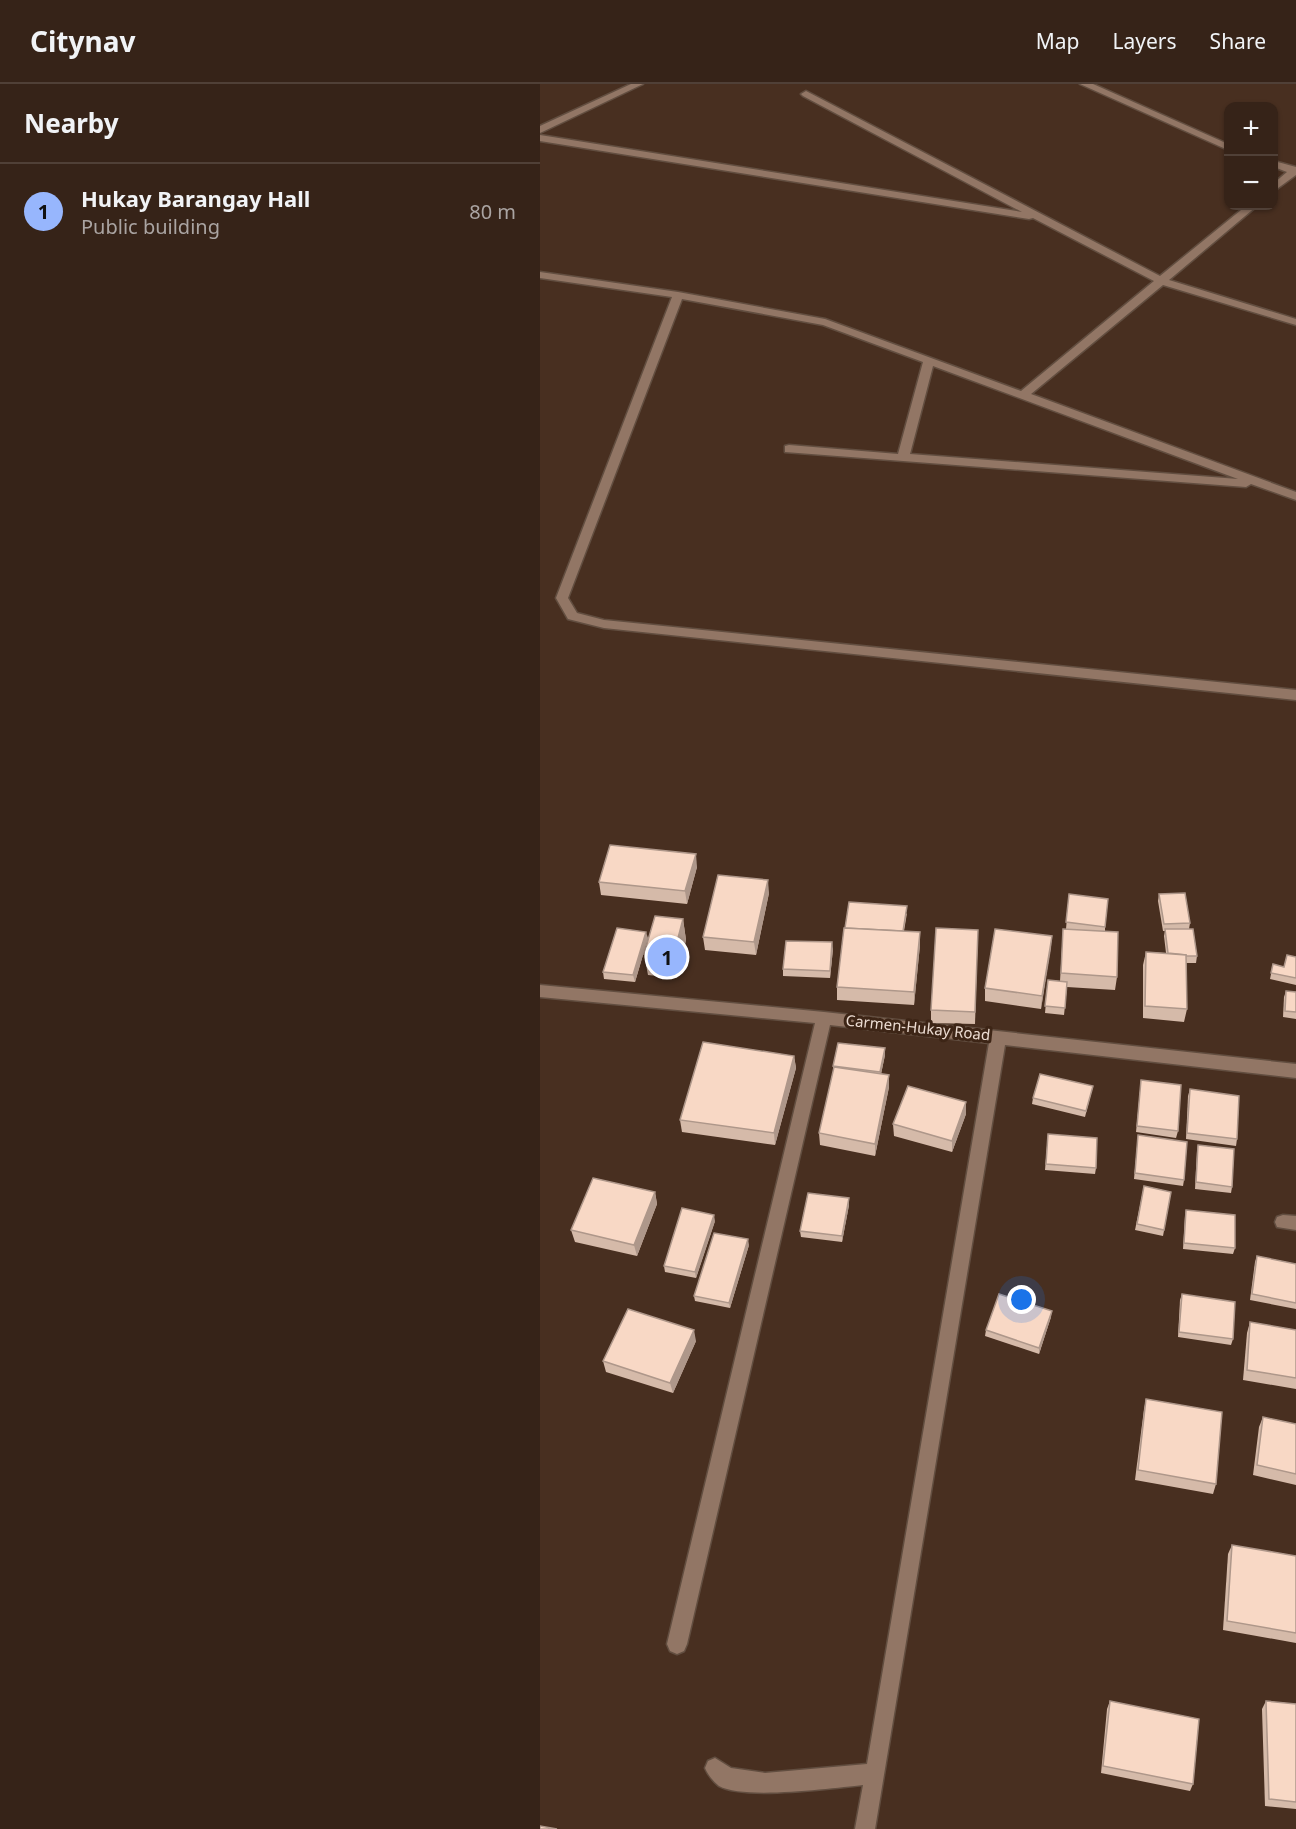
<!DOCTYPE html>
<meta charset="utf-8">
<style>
:root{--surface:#362318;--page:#412f25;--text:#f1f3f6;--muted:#aaa4a2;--line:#504037;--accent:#97b6fd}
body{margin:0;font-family:"Noto Sans",sans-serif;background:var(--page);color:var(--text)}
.controls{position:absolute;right:18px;top:18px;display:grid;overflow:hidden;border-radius:12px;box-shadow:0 2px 4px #0004}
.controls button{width:54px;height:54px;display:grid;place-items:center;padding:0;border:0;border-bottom:2px solid var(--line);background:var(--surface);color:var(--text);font:30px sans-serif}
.you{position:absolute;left:482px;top:1216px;width:21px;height:21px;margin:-15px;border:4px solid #fff;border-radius:50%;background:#1a73e8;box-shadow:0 0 0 9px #1a73e833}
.badge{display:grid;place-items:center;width:39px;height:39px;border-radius:50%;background:var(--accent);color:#111;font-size:20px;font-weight:700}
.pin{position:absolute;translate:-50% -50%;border:3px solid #fff;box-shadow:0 2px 6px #0006}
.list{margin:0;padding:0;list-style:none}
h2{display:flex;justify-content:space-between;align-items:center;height:78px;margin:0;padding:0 24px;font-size:26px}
h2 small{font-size:20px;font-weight:400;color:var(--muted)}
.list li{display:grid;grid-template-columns:39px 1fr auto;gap:18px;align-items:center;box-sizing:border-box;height:96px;padding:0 24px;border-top:2px solid var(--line)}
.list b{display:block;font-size:22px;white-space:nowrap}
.list p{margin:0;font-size:20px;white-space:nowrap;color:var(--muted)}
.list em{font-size:20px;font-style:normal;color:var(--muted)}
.map{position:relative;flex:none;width:756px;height:1745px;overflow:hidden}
header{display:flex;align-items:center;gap:36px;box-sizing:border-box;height:84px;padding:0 30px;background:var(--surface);border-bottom:2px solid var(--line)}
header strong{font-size:28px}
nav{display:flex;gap:33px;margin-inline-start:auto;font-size:21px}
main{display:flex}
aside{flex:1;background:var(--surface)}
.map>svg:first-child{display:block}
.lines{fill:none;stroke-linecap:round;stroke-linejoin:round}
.minor-casing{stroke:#624e40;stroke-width:3}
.minor{fill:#927665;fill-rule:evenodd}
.wall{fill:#d5baa9}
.shaded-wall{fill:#ae978a}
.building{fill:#f8d8c5;stroke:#ae978a;stroke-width:1.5}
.labels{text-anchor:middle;stroke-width:6;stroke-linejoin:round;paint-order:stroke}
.street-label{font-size:15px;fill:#ebdbd1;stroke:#3d2516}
</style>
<header>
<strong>Citynav</strong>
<nav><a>Map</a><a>Layers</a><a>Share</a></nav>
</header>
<main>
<aside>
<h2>Nearby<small></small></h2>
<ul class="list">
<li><span class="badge">1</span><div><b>Hukay Barangay Hall</b><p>Public building</p></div><em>80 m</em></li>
</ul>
</aside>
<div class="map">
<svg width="756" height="1745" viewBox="0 0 756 1745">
<rect width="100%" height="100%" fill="#482f20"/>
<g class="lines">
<defs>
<g id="minor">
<polygon points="91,0 103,0 0,49 0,42"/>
<polygon points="540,0 553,0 688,60 688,66"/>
<path d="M266 7 620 192 706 122H717L629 196 756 235V241L623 201 491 310 756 408V416L711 400 706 403 245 368V362L249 361 358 370 383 278 283 241 142 215 28 514 37 529 64 536 756 606V616L64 544 28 535 16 514 132 213 0 194V188L138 208 285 235 481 307 614 197 493 134 489 135 0 57V51L482 128 263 12 261 10ZM393 282 698 395 370 370Z"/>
<polygon points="734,77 756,83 756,91 734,107 734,99 747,88 734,83"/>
<path d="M0 901 284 928 756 980V994L465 961 335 1745H315L323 1701C292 1704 204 1716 179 1702 173 1697 168 1691 165 1684L168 1677 175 1674 191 1684 225 1689 327 1680 449 959 290 941 147 1560 144 1567 137 1570 130 1567 127 1560 275 939 0 913Z"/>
<polygon points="743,1131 756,1132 756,1146 737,1143 735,1138 737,1133"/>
</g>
</defs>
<use href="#minor" class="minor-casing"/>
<use href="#minor" class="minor"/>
</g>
<g class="wall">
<polygon points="157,783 147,820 61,811 59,798"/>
<polygon points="229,809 216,871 165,866 163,853"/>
<polygon points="529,810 565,843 565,848 577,893 575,906 527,903 524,931 505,929 508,896 520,897 523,845 526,845"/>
<polygon points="619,810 650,839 649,845 657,872 656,879 646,879 647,925 644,938 603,934 603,881 606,868 626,869 624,852 625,847 623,847 618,817"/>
<polygon points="367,829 364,847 380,848 380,861 374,921 297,916 297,903"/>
<polygon points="143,835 146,856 137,894 108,891 104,870"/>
<polygon points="438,846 435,940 391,939 391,926"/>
<polygon points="512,852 501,925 445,917 445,904"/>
<polygon points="108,854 95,898 64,895 63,888"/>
<polygon points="293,865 290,894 243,892 243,885"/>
<polygon points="756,873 756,901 730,895 733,880 744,883"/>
<polygon points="746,907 756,908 756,935 743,933 744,913"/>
<polygon points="345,964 345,971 341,990 349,1003 335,1072 280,1061 279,1049 293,988 293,982"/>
<polygon points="254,972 256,984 235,1061 142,1048 140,1036"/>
<polygon points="601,996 638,1047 636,1054 596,1048"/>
<polygon points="553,1002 545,1033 492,1020 493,1014"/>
<polygon points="650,1005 697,1055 696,1062 646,1055 648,1012"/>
<polygon points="426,1030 412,1068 354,1052 353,1040"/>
<polygon points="508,1050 556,1084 555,1090 505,1086"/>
<polygon points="598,1051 644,1096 643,1102 594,1095"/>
<polygon points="658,1061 692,1103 691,1109 655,1105 657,1067"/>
<polygon points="604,1102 631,1108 623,1152 595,1146"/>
<polygon points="115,1108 117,1120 97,1172 35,1158 31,1146"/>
<polygon points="309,1114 309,1121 302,1158 261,1153 260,1147"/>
<polygon points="646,1126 695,1164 693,1170 643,1165 645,1132"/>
<polygon points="175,1137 156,1194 125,1188 124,1182"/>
<polygon points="209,1161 190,1224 155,1217 154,1212"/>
<polygon points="717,1172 756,1180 756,1225 710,1216 715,1178"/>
<polygon points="642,1210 693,1255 691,1261 638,1253 640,1216"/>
<polygon points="511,1233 499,1270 445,1252 446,1246"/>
<polygon points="710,1238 756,1246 756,1305 703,1296 707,1249"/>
<polygon points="156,1257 133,1309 66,1288 63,1277"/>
<polygon points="606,1315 676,1400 673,1410 595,1396 604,1325"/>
<polygon points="723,1333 756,1340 756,1401 713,1391 719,1343"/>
<polygon points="692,1461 756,1472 756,1559 683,1546 688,1470"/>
<polygon points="570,1617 653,1700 650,1707 561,1689 567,1625"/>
<polygon points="726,1617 756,1620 756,1725 725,1722 722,1625"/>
</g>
<g class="shaded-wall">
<polygon points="156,770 157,783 147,820 145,807"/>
<polygon points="228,796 229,809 216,871 214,858"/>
<polygon points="143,835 146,856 137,894 133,873"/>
<polygon points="106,848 108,854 95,898 93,891"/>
<polygon points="380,848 380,861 374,921 374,908"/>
<polygon points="512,852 511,865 501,925 502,912"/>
<polygon points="292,858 293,865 290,894 290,887"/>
<polygon points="345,964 345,971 340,995 340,988"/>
<polygon points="254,972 256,984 235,1061 234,1049"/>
<polygon points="349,991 349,1003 335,1072 335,1060"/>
<polygon points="426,1018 426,1030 412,1068 412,1057"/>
<polygon points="115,1108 117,1120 97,1172 94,1161"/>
<polygon points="309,1114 309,1121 302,1158 302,1152"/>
<polygon points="174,1131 175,1137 156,1194 155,1188"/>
<polygon points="208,1155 209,1161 190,1224 189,1219"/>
<polygon points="512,1227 511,1233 499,1270 499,1264"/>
<polygon points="154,1246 156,1257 133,1309 130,1299"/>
</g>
<g class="building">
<polygon points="70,761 156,770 145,807 59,798"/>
<polygon points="178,791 228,796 214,858 163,853"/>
<polygon points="645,809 650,839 624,840 619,810"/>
<polygon points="529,810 568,815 565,843 526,838"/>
<polygon points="309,818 367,822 363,847 305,844"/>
<polygon points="115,832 143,835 133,873 104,870"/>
<polygon points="77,844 106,848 93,891 63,888"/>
<polygon points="304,844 380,848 374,908 297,903"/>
<polygon points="396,844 438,846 435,928 391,926"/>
<polygon points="455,845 512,852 502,912 445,904"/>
<polygon points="523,845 578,848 577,893 521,889"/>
<polygon points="625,845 653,845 657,872 646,872 646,871 628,869"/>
<polygon points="246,857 292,858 290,887 243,885"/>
<polygon points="606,868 646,871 647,925 605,922"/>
<polygon points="747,871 756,873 756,894 731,889 733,880 744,883"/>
<polygon points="508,896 527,898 525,924 505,922"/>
<polygon points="746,907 756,908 756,928 745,927"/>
<polygon points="163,958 254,972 234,1049 140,1036"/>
<polygon points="298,959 345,964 340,988 293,982"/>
<polygon points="294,983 349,991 335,1060 279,1049"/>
<polygon points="500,990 553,1002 546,1027 493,1014"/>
<polygon points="601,996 641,1001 638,1047 597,1042"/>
<polygon points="368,1002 426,1018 412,1057 353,1040"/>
<polygon points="650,1005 699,1012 697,1055 647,1049"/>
<polygon points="508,1050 557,1054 556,1084 506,1080"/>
<polygon points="598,1051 647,1058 644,1096 595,1089"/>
<polygon points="658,1061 694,1065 692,1103 656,1098"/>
<polygon points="53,1094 115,1108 94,1161 31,1146"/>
<polygon points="604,1102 631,1108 624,1146 597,1140"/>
<polygon points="268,1109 309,1114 302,1152 260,1147"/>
<polygon points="142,1124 174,1131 155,1188 124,1182"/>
<polygon points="646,1126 695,1131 695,1164 644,1159"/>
<polygon points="174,1149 208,1155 189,1219 154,1212"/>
<polygon points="717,1172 756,1180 756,1219 712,1210"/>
<polygon points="459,1210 512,1227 499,1264 446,1246"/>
<polygon points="642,1210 695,1218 693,1255 639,1248"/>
<polygon points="88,1225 154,1246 130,1299 63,1277"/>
<polygon points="710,1238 756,1246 756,1294 707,1286"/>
<polygon points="606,1315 682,1328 676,1400 598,1386"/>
<polygon points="723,1333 756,1340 756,1390 717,1381"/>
<polygon points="692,1461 756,1472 756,1549 687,1537"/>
<polygon points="570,1617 659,1635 653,1700 563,1682"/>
<polygon points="726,1617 756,1620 756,1718 729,1715"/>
<polygon points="0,1742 17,1745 0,1745"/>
</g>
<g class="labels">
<g class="street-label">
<text transform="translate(378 944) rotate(6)" y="5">Carmen-Hukay Road</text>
</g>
</g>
</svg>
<div class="controls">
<button>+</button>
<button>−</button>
</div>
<div class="you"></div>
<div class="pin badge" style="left:127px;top:873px">1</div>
</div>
</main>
